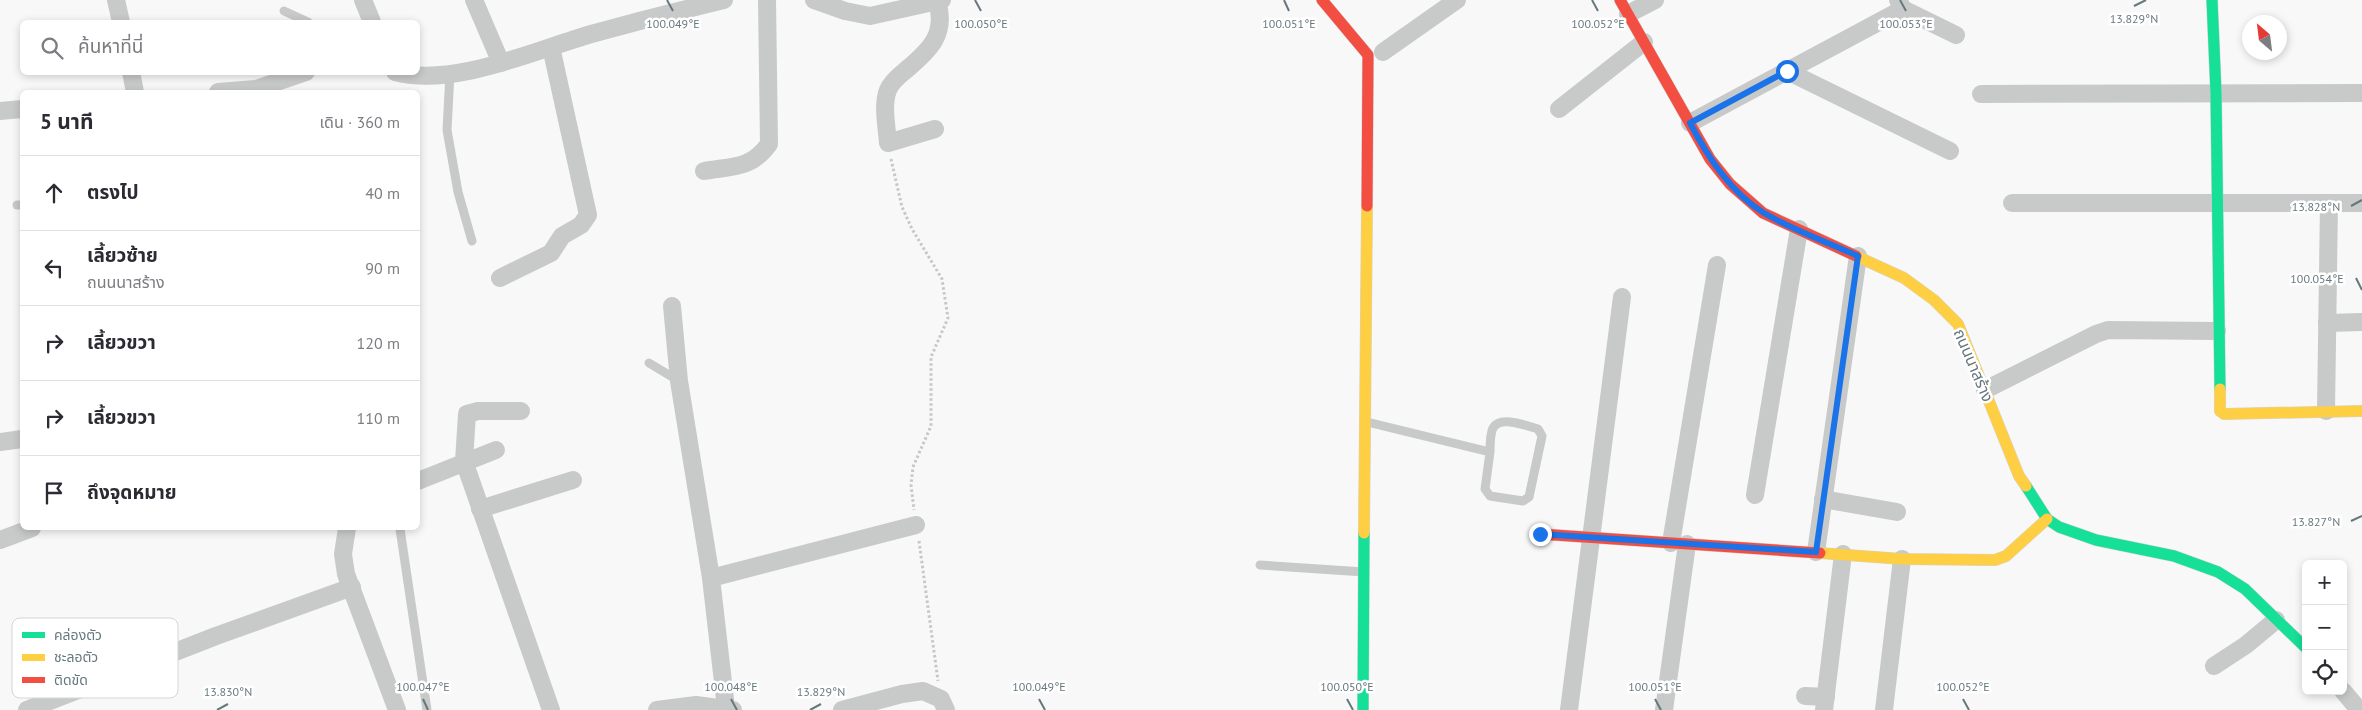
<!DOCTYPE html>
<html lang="th">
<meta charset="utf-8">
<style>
:root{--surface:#fff;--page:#f2f2f3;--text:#2b2b33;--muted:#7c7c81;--line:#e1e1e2}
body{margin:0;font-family:"PT Sans","Noto Sans Thai",sans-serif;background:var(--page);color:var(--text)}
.controls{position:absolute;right:15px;bottom:15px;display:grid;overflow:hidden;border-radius:8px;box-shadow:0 2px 8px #0003}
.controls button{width:45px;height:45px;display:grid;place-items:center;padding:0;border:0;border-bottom:1px solid var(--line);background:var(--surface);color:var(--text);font:25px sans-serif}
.compass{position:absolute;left:2242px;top:15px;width:45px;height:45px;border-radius:50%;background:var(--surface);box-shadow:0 2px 8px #0003;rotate:332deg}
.stop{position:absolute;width:15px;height:15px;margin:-11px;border:4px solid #1a73e8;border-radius:50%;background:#fff}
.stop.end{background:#1a73e8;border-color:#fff;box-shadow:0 1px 5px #0008}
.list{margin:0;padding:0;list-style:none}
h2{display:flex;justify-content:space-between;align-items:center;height:65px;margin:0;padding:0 20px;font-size:21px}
h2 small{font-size:16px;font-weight:400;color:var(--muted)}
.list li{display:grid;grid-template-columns:32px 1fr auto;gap:15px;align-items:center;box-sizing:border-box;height:75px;padding:0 20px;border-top:1px solid var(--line)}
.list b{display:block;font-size:19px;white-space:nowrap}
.list p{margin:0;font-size:16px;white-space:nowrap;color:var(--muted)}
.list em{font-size:16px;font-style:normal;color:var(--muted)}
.icon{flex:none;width:28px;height:28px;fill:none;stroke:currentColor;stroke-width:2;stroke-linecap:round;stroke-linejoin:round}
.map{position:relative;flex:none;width:2362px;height:710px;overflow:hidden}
.search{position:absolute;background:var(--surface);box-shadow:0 2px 8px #0003;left:20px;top:20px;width:400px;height:55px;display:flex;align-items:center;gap:12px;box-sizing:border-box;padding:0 18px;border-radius:8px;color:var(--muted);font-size:19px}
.panel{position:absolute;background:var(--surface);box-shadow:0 2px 8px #0003;left:20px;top:90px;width:400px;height:440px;border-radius:8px}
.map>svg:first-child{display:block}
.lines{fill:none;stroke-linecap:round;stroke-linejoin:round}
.fast-casing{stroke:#d3d4d5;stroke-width:12}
.slow-casing{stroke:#d3d4d5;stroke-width:12}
.jam-casing{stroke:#d3d4d5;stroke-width:12}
.path{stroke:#c5c7c8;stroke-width:3;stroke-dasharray:2.5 2.5;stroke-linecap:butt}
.lane{stroke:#c8c9c9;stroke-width:9}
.street{stroke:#c8c9c9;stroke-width:18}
.fast{stroke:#16e098;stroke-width:11}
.slow{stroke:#ffcf43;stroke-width:11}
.jam{stroke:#f24e42;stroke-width:11}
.route{stroke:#1a73e8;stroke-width:6}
.ticks{fill:none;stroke:#66787e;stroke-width:2}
.labels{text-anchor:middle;stroke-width:5;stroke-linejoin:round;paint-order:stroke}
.street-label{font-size:16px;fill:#66787e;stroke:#fff}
.key{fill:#fff;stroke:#d1d6d8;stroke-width:1}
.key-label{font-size:14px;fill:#66787e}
.ticks-label{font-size:12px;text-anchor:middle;fill:#66787e;stroke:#fff;stroke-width:5;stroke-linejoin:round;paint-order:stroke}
</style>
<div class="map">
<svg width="2362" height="710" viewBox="0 0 2362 710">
<rect width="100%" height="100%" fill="#f8f8f8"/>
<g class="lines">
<defs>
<g id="fast">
<polyline points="2212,0 2216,93 2220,389"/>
<polyline points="2026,486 2047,519 2059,527 2096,540 2174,556 2218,572 2245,589 2306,648"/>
<polyline points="1363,710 1364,533"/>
</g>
<g id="slow">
<polyline points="1856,256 1904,278 1934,300 1958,324 2019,476 2026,486"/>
<polyline points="2220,389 2220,411 2224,414 2362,411"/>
<polyline points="1364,533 1367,206"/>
<polyline points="1820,553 1902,559 1995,560 2006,556 2047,519"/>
</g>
<g id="jam">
<polyline points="1322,0 1368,55 1367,206"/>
<polyline points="1620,0 1710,159 1730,184 1763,213 1856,256"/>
<polyline points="1540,534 1820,553"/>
</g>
</defs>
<use href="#fast" class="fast-casing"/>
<use href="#slow" class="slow-casing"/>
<use href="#jam" class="jam-casing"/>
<g class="path">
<polyline points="891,159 902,207 912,229 942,279 948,318 931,357 931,426 913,467 911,485 914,510"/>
<polyline points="919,541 938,681"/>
</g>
<g class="lane">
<polyline points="284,11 308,22"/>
<polyline points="450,73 447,130 458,192 472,241"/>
<polyline points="17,205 22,205"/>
<polyline points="649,363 679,381"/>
<path d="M1367 422 1490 452C1490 445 1490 434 1493 428 1500 415 1527 426 1538 429L1542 436 1529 497 1523 501 1490 496 1485 489 1490 452"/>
<polyline points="400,529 427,710"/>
<polyline points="1260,565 1364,572"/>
</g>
<g class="street">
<polyline points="116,0 121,22"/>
<polyline points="363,0 372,22"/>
<polyline points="474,0 501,63"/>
<polyline points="814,0 845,11 870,16 942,0"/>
<polyline points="1903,9 1956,35"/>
<polyline points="1628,14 1655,0"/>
<polyline points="1383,52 1457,0"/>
<polyline points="1787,71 1950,151"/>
<polyline points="131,72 135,92"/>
<path d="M395 72C454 88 537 49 595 33 638 21 681 10 724 0"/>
<polyline points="218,92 256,89 306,72"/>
<polyline points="1981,94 2362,93"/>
<polyline points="1559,109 1644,42"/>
<polyline points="0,111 22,109"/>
<polyline points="1690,123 1903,9 1898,0"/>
<path d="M935 129 888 143C887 127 882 106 888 90 891 82 900 75 906 70 930 50 947 34 937 1"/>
<path d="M704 171C733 166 751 169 769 144L767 0"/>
<polyline points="2012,203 2362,203"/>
<polyline points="500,278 551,253 562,236 581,225 588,215 551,47"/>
<polyline points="672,306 679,381 711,578"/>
<polyline points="2327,323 2362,322"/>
<polyline points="1985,390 2096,334 2108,330 2217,331"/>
<polyline points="521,411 478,411 467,414 464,461 551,710"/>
<polyline points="2326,411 2329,203"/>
<polyline points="0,442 22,439"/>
<polyline points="418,481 496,450"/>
<polyline points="1755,495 1799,229"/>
<polyline points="1823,499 1897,512"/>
<polyline points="480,509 573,480"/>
<polyline points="347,528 343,554 346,574 397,710"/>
<polyline points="0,540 32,528"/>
<polyline points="1671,543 1717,265"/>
<polyline points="1816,552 1858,256"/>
<polyline points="2214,666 2246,645 2276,620"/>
<polyline points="2343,691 2359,710"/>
<polyline points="1805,696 1826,697"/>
<polyline points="726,708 711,578 916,525"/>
<polyline points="27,710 216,636 352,587"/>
<polyline points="657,710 696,705 733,710"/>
<polyline points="842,710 902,694 923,691 941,699 946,710"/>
<polyline points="1569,710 1622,297"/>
<polyline points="1664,710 1687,544"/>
<polyline points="1824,710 1843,554"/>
<polyline points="1884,710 1902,559"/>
</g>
<use href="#fast" class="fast"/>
<use href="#slow" class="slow"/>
<use href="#jam" class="jam"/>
</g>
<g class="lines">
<path class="route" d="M1540 534 1816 552 1858 256C1827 242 1793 230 1764 213 1730 192 1708 157 1690 123L1787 71"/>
</g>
<path class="ticks" d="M667 0 673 11M975 0 981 11M1284 0 1289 11M1592 0 1598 11M1900 0 1906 11M2134 6 2146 0M2351 206 2362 200M2356 278 2362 290M2351 521 2362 516M423 699 428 710M731 699 737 710M1039 699 1045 710M1347 699 1353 710M1655 699 1661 710M1963 699 1969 710M217 710 228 704M810 710 821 704"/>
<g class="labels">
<g class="street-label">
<text transform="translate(1974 365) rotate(67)" y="6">ถนนนาสร้าง</text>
</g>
</g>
<rect x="12" y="618" width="166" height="80" rx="8" class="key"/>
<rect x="22" y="632" width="23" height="6" fill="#16e098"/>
<rect x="22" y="654" width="23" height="7" fill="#ffcf43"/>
<rect x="22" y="677" width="23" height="6" fill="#f24e42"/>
<g class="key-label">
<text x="54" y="640">คล่องตัว</text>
<text x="54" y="662">ชะลอตัว</text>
<text x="54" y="685">ติดขัด</text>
</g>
<g class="ticks-label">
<text x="2134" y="23">13.829°N</text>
<text x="673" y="28">100.049°E</text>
<text x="981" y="28">100.050°E</text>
<text x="1289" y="28">100.051°E</text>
<text x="1598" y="28">100.052°E</text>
<text x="1906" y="28">100.053°E</text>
<text x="2316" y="211">13.828°N</text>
<text x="2317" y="283">100.054°E</text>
<text x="2316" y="526">13.827°N</text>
<text x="423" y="691">100.047°E</text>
<text x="731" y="691">100.048°E</text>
<text x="1039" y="691">100.049°E</text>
<text x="1347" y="691">100.050°E</text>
<text x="1655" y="691">100.051°E</text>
<text x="1963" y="691">100.052°E</text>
<text x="228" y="696">13.830°N</text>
<text x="821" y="696">13.829°N</text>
</g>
</svg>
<div class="controls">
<button>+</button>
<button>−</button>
<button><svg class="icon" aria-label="locate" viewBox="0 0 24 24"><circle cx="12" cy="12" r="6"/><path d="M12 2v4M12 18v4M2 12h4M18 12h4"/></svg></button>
</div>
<svg class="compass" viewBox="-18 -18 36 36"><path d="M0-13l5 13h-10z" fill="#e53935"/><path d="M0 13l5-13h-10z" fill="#7c7c81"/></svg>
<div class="stop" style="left:1787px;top:71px"></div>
<div class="stop end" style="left:1540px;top:534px"></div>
<div class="search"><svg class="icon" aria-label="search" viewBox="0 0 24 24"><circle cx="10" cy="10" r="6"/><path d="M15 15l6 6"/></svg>ค้นหาที่นี่</div>
<section class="panel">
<h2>5 นาที<small>เดิน · 360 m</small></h2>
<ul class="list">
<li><svg class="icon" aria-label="ahead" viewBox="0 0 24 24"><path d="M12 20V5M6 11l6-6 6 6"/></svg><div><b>ตรงไป</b></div><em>40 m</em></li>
<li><svg class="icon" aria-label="left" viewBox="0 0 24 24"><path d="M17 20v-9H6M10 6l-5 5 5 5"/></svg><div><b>เลี้ยวซ้าย</b><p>ถนนนาสร้าง</p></div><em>90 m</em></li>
<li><svg class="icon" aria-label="right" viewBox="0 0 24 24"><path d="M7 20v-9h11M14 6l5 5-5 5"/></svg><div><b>เลี้ยวขวา</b></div><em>120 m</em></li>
<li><svg class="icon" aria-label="right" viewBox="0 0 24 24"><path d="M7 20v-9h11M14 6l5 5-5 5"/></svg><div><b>เลี้ยวขวา</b></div><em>110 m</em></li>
<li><svg class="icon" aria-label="arrive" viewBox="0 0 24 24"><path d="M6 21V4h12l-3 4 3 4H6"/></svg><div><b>ถึงจุดหมาย</b></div></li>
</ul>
</section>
</div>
